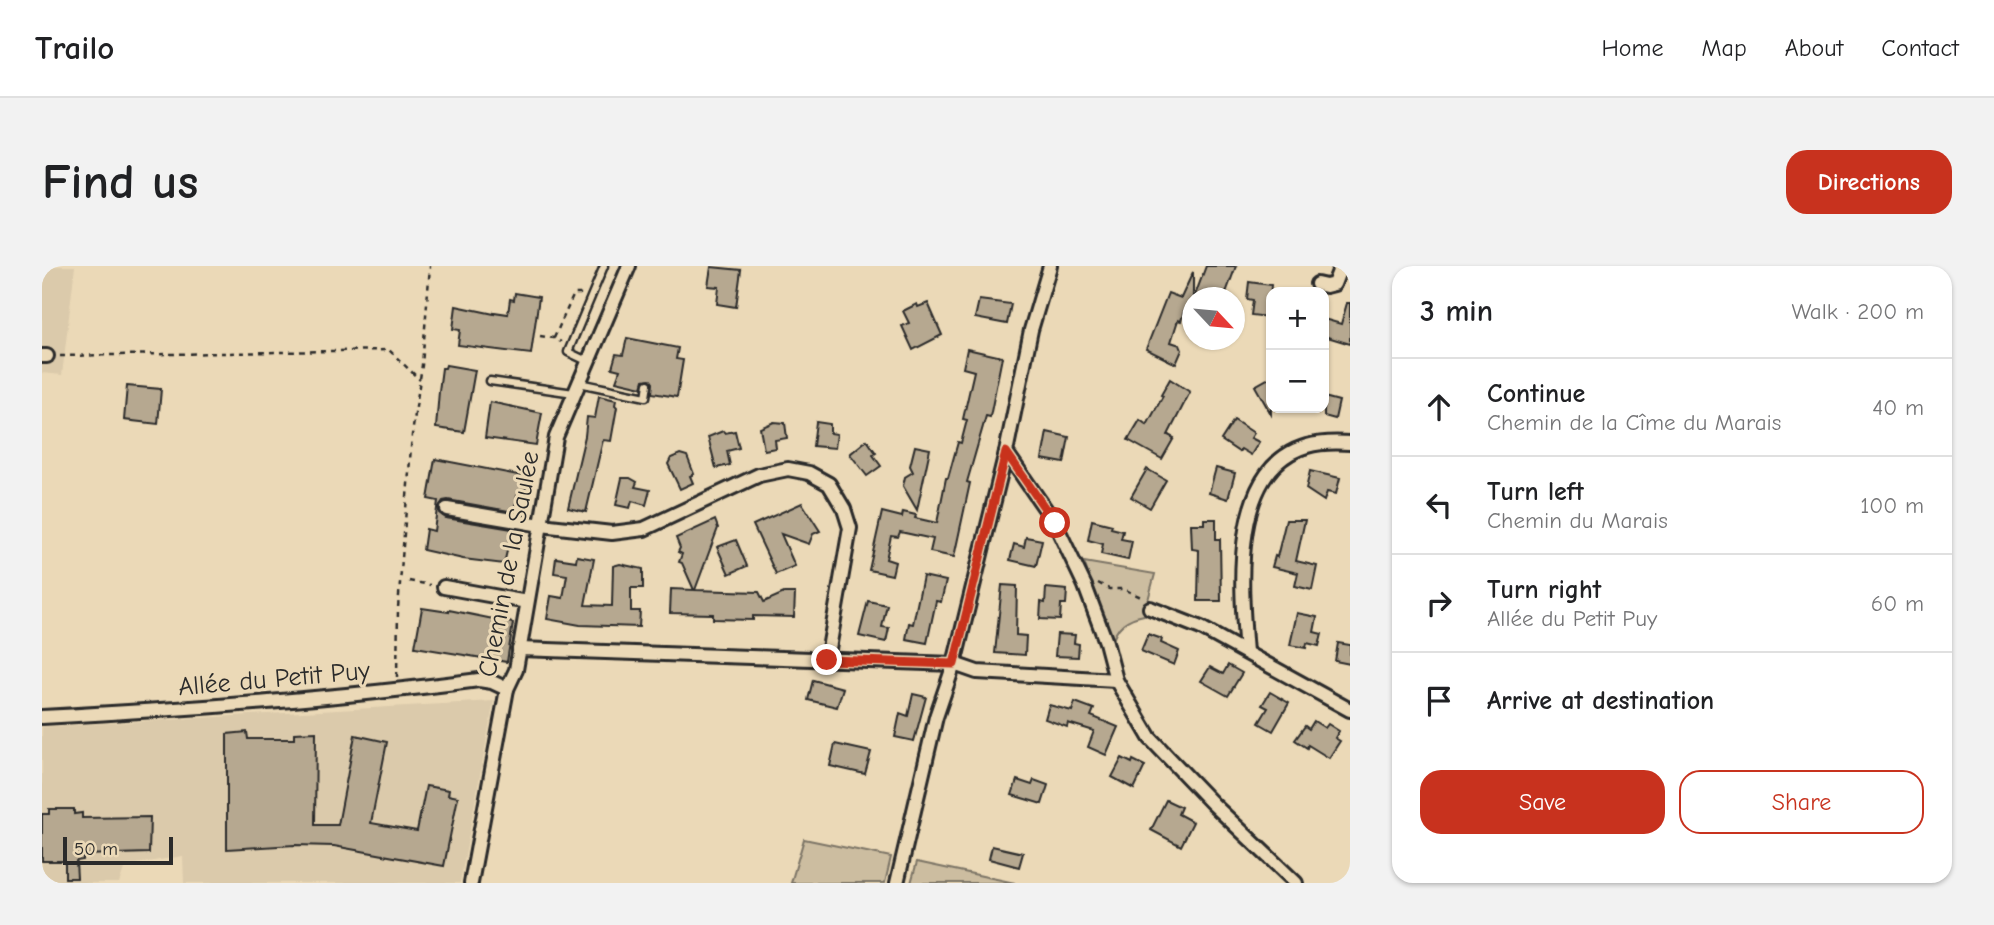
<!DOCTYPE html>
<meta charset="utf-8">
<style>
:root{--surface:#fff;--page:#f2f2f2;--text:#202124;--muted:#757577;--line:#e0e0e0;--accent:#c8321e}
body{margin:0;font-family:"Comic Neue",sans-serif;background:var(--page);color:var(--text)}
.controls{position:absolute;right:21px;top:21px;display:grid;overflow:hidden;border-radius:14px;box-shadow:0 2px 5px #0004}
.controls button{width:63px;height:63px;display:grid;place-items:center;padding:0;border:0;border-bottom:2px solid var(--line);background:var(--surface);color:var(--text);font:35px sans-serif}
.compass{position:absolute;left:1140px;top:21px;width:63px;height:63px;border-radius:50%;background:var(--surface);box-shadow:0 2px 5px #0004;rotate:116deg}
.scale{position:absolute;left:21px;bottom:18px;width:110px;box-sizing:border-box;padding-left:7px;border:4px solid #2b2b2b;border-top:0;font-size:19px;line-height:24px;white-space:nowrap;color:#2b2b2b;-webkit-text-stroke:5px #ebd9b7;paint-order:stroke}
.stop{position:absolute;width:21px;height:21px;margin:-16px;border:5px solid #c8321e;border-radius:50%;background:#fff}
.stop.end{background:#c8321e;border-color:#fff;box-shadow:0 2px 7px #0008}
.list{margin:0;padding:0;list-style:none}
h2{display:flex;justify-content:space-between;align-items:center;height:91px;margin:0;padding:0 28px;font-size:30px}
h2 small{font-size:23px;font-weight:400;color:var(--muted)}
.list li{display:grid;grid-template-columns:46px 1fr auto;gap:21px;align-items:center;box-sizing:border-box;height:98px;padding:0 28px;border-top:2px solid var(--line)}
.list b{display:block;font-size:26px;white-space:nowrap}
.list p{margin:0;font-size:23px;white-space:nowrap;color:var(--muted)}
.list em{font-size:23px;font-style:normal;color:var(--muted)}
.actions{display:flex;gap:14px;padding:21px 28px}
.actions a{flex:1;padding:16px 0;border:2px solid var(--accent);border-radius:21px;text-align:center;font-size:24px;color:var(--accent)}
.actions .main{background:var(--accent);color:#fff}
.icon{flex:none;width:38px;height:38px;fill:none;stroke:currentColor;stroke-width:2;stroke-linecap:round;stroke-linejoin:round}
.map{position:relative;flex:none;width:1308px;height:617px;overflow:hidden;border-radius:21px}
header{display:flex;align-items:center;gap:42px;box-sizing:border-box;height:98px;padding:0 35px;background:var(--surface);border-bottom:2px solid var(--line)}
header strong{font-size:33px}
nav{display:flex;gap:38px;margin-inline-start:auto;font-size:24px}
.intro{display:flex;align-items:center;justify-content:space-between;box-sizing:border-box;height:168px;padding:0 42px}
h1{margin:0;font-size:49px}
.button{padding:18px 32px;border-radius:21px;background:var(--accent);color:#fff;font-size:24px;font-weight:700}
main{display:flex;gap:42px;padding:0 42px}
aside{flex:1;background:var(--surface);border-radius:21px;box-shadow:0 2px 5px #0004}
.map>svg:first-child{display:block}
.built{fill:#dbcaab}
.green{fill:#ccbda0;stroke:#7c7466;stroke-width:2}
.building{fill:#b6a890;stroke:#2b2b2b;stroke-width:2}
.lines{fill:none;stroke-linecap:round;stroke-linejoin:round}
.service-casing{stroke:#2b2b2b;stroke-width:11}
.minor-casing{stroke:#2b2b2b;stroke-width:18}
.path{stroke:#2b2b2b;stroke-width:2.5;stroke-dasharray:5 5;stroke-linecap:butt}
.service{stroke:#ebd9b7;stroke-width:6}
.minor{stroke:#ebd9b7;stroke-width:12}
.route{stroke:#c8321e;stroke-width:9}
.labels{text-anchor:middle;stroke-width:6;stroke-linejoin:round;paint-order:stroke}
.street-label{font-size:26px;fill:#2b2b2b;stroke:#ebd9b7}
</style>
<header>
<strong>Trailo</strong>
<nav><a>Home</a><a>Map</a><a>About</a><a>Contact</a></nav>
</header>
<div class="intro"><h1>Find us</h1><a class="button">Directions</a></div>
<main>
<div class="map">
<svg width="1308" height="617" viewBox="0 0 1308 617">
<rect width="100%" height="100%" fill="#ebd9b7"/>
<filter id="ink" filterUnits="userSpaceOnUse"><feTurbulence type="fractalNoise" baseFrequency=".0143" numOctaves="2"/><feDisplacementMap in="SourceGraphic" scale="14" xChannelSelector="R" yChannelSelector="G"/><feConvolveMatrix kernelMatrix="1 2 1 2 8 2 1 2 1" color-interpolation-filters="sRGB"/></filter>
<g filter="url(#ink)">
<g class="built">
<polygon points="0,0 33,0 20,109 0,107"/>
<polygon points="452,435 418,617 142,617 141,590 83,600 77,617 0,617 0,461"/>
</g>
<g class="green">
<path d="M1042 296 1113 308 1102 349C1085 352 1074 360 1070 378Z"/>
<polygon points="762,573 849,591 843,617 749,617"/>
<polygon points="875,596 973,617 869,617"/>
</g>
<g class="building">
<polygon points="1164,0 1194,0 1182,32 1152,32"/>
<polygon points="669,1 699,4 694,41 675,38 677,21 666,20"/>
<polygon points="1151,6 1151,49 1142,45 1139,55 1136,54 1129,76 1138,79 1140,84 1134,98 1104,83 1126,27 1139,32"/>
<polygon points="1207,16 1229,19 1226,51 1209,49 1211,34 1205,33"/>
<polygon points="473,27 497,31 489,88 416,79 418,64 411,63 414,40 452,48 452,46 466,48 468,33 472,34"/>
<polygon points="937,34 969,38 965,58 933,52"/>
<polygon points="886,37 900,69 871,84 860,60 867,57 861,45 875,38 876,41"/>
<polygon points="1305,37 1308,37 1308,78 1282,70 1282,53 1299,58"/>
<polygon points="585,72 636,82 634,93 641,94 635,131 610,127 611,117 608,113 602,114 600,121 574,115 578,104 570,102 574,88 581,89"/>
<polygon points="925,83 960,91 948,151 944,150 925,216 928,217 912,291 888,286 891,273 858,266 856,271 849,270 844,293 853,296 850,309 827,304 840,246 860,251 861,246 874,249 873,252 895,257 904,212 906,212 916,176 919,177 925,154 921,153 932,105 921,102"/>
<polygon points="404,99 433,104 422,166 394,162 397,125 400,102 403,102"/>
<polygon points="1229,111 1229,148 1213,120"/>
<polygon points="1128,113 1148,126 1126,169 1132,172 1120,193 1086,174 1098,154 1105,159 1121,130 1119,129"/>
<polygon points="85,120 119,123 116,158 82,154"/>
<polygon points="557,130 574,134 573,139 575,141 569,175 561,174 544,246 526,242 543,170 545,151 553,152"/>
<polygon points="1282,131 1297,135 1293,153 1282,150"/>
<polygon points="448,136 500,147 494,179 443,172"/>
<polygon points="1192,154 1212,167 1209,172 1217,176 1209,189 1199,183 1197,186 1179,174"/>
<polygon points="732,156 743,157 745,172 733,174 734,182 722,184 718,162"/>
<polygon points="774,156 788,158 788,167 795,168 793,182 771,180"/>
<polygon points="681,165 683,167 693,165 697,182 685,185 688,199 674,202 666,171"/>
<polygon points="1005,166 1027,171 1022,197 1000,193"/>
<polygon points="825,174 834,187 831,189 839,200 825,210 808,188"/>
<polygon points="873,180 888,183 875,244 861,220 863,211 871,206 868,200"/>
<polygon points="638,188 645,190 652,208 648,210 651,217 638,223 626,198 629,192"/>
<polygon points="393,193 486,211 482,231 475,230 472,246 406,234 401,235 397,241 397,247 404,252 470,263 462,298 421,293 381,284 384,263 392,265 396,235 386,233"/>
<polygon points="1174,202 1193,207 1186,233 1167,227"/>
<polygon points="1105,203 1124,214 1108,242 1089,231"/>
<polygon points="1268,205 1298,212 1294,228 1285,226 1282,235 1264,223"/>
<polygon points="580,212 588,212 595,216 593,221 608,224 604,239 590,235 588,242 574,239"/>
<polygon points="760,237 778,265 771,268 767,278 739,268 753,300 734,308 711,259"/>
<polygon points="1162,253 1174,253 1174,273 1178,273 1179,335 1156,335 1157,284 1150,283 1149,258 1162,258"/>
<polygon points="673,254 676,262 653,324 717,326 722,336 742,327 753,327 752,351 711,350 711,354 671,353 671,348 628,347 629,323 652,324 640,297 637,296 640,288 636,286 638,282 634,272"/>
<polygon points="1050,254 1070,259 1069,262 1081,265 1079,273 1090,275 1086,294 1059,288 1061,278 1046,274"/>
<polygon points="1244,254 1263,254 1254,295 1275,300 1270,324 1253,320 1256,307 1230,301 1233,290 1235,291"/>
<polygon points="984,271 1000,274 994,300 968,294 972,278 982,281"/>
<polygon points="694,274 705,300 687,308 675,281"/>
<polygon points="535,290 552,293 543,339 570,340 571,300 578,298 601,303 601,322 589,322 589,345 598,345 597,361 538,359 505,353 509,330 521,332 525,309 512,307 514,292 534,295"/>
<polygon points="881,310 904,315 899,336 894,335 885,377 864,373 867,357 871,358"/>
<polygon points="960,319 975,320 974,369 984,370 983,389 953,387"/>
<polygon points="1004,322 1025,324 1024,338 1019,338 1018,354 998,353 999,336 1003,337"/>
<polygon points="826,335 845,339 840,361 847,362 844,376 817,370"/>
<polygon points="380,342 407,346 407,344 471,357 465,396 373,381"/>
<polygon points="1255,347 1275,351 1272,366 1280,368 1277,380 1265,377 1264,382 1248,379"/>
<polygon points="1015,368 1033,369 1032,377 1037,378 1036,391 1013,390"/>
<polygon points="1106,368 1120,373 1119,377 1137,385 1132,399 1099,385"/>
<polygon points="1296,377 1308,379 1308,398 1293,395"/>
<polygon points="1186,399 1200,407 1186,430 1159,415 1168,401 1181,408"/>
<polygon points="771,414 801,422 795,441 766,434"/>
<polygon points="1228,426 1247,437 1231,465 1217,457 1226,442 1220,439"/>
<polygon points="871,428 884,431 872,475 853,471 858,447 866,450"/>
<polygon points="1033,436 1052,443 1049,450 1076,461 1064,489 1046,481 1052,465 1026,457 1025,461 1003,453 1007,439 1030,445"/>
<polygon points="1272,455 1283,462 1286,458 1297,465 1293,472 1298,475 1287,492 1266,479 1265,482 1253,474 1263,460 1267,463"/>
<polygon points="205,466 206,473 252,473 252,467 274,466 273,559 296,559 313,469 345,476 329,557 375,565 384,520 407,524 406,529 416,531 402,600 292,580 253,579 185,583 185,468"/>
<polygon points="793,478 829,486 823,508 788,500"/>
<polygon points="1080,492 1090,497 1091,494 1103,500 1092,523 1070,511"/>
<polygon points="975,514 990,519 992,514 1006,519 1000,538 970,529"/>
<polygon points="1124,534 1139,541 1136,548 1151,556 1139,580 1109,564"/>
<polygon points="7,543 32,543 32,548 40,547 40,552 108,551 107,587 41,589 41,594 34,595 35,612 23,612 23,595 0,595 0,548 7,548"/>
<polygon points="950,580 981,587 977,601 947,593"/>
</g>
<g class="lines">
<defs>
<g id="service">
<polyline points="545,95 526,86 562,0"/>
<polyline points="448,115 532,127"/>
<polyline points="537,117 604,131 606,118"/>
</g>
<g id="minor">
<polyline points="1275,18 1284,20 1292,18 1299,0"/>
<polyline points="0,90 5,90"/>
<polyline points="964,186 1013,257 1043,320 1064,376 1074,414 1108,472 1171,538 1254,617"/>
<polyline points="405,243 499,259 570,267 602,263 717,209 746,203 767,207 787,218 802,243 808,262 785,394"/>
<polyline points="402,321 485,336"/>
<polyline points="1108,342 1159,362 1308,444"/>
<polyline points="477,383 912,398 935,406 1074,414"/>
<path d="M1204 386C1199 324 1187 202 1265 180 1279 176 1294 176 1308 177"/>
<path d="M0 451C146 443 292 433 437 414L450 416 465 423"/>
<polyline points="429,617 465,423 474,404 514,171 587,0"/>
<polyline points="855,617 894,451 912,398 964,186 989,64 1008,0"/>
</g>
</defs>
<use href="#service" class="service-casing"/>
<use href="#minor" class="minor-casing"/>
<g class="path">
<polyline points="498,70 512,72 519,76"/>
<polyline points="512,72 532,28 538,28 539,26"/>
<polyline points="18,90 347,84 378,114"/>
<polyline points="367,315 388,319"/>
<polyline points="1056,317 1067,323 1081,323 1099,331"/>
<polyline points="355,411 356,342 370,169 380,99 388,0"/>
</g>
<use href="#service" class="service"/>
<use href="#minor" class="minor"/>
</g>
</g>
<g class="lines" filter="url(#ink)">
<polyline class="route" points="785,394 912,398 964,186 1013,257"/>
</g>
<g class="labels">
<g class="street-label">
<text transform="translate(466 298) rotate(-79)" y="9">Chemin de la Saulée</text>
<text transform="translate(232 412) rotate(-5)" y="9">Allée du Petit Puy</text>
</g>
</g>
</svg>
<div class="controls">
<button>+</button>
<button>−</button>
</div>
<svg class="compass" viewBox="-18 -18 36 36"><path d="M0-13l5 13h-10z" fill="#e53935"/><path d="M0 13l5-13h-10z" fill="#757577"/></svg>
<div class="scale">50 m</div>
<div class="stop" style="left:1013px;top:257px"></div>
<div class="stop end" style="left:785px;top:394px"></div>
</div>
<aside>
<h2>3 min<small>Walk · 200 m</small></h2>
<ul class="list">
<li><svg class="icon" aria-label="ahead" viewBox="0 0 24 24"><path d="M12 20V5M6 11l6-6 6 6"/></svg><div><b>Continue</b><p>Chemin de la Cîme du Marais</p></div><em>40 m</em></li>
<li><svg class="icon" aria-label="left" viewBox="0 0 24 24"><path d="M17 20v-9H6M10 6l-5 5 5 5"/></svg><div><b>Turn left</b><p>Chemin du Marais</p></div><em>100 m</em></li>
<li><svg class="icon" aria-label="right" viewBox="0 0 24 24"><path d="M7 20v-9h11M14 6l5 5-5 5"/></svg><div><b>Turn right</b><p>Allée du Petit Puy</p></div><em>60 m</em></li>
<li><svg class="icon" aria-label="arrive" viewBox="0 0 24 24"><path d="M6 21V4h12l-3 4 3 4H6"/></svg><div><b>Arrive at destination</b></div></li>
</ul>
<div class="actions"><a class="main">Save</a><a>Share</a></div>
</aside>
</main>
